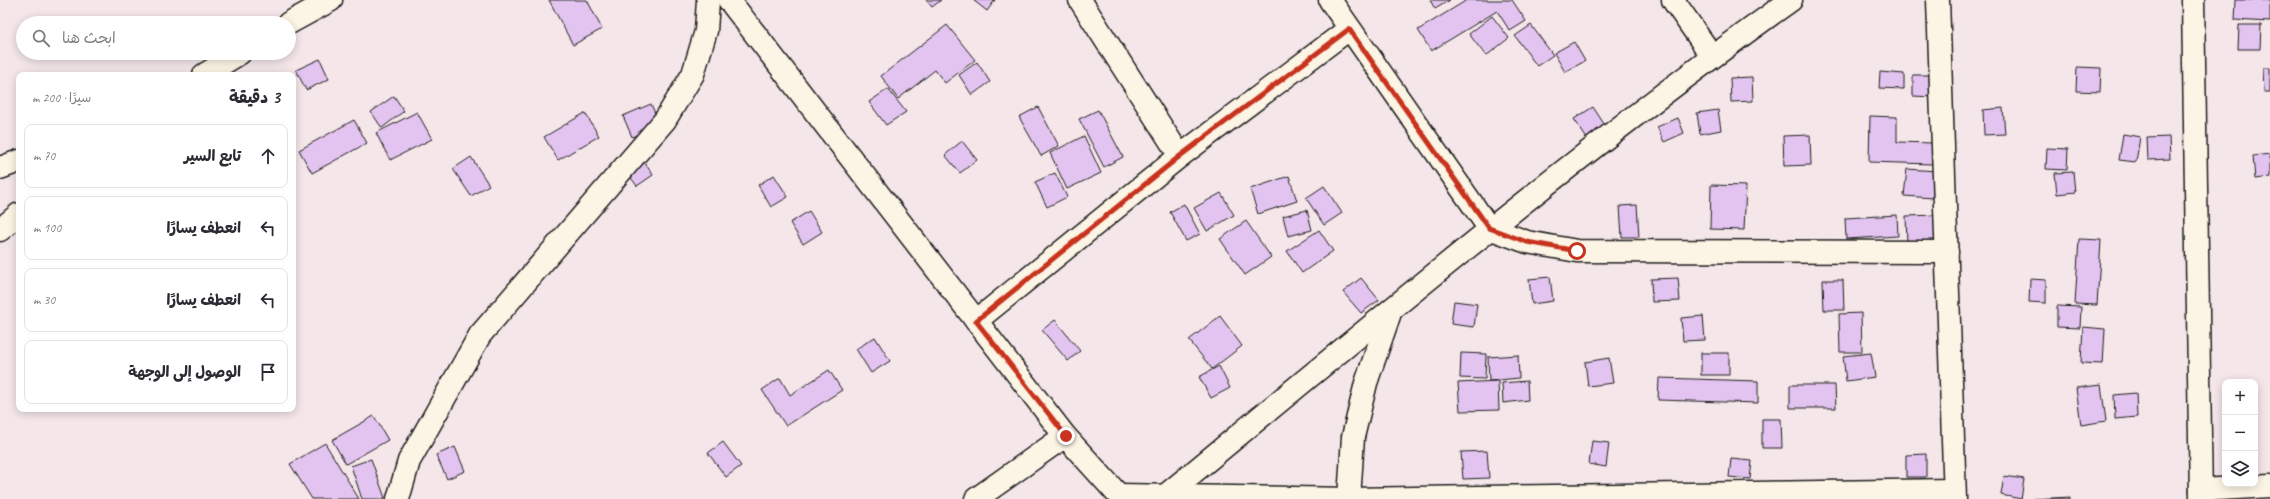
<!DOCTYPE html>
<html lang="ar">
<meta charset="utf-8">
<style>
:root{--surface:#fff;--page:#f7f7f7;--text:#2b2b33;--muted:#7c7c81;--line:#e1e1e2}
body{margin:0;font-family:Caveat,"Playpen Sans Arabic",sans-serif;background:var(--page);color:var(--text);direction:rtl}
.controls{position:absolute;right:12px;bottom:12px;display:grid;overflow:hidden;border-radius:8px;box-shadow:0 2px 10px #0003}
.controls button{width:36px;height:36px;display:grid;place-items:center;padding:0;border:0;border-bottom:1px solid var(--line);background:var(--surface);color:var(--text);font:20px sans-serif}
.stop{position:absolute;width:12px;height:12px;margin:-9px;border:3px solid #c8321e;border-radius:50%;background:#fff}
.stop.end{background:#c8321e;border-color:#fff;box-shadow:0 1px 4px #0008}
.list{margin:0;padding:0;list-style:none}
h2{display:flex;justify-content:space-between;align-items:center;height:52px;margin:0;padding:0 16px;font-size:17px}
h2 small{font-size:13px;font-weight:400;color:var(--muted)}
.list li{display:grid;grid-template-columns:26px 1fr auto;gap:12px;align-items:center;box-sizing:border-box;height:64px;margin:0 8px 8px;padding:0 8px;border:1px solid var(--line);border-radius:8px}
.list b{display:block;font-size:15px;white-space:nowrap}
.list em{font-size:13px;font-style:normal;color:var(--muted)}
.icon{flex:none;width:22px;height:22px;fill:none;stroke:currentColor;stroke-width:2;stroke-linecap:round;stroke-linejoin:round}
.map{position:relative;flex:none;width:2270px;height:499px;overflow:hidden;direction:ltr}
.search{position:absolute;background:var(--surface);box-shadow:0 2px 10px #0003;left:16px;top:16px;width:280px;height:44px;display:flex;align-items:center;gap:10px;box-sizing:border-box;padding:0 14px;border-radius:22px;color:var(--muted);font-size:15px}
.panel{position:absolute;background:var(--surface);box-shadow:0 2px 10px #0003;left:16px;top:72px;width:280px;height:340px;border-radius:8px;direction:rtl}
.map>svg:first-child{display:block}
.building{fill:#e3c4f1;stroke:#1c1c1c}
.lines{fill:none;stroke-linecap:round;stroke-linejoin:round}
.street-casing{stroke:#1c1c1c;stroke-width:25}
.secondary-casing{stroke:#1c1c1c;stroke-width:25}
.street{stroke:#fcf5e5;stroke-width:22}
.secondary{stroke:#fcf5e5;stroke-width:22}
.route{stroke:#c8321e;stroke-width:5}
</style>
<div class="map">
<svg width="2270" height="499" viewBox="0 0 2270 499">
<rect width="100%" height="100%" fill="#f4e6e9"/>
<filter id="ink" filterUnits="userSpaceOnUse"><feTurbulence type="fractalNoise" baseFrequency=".025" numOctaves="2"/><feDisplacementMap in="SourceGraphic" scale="8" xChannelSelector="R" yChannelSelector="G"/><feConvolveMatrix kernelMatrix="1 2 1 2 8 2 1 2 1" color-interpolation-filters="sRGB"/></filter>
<g filter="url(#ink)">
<g class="building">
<polygon points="549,0 587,0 602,29 573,45"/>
<polygon points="926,0 941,0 932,7"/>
<polygon points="973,0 995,0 987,11"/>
<polygon points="1430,0 1450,0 1435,9"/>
<polygon points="1467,0 1512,0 1526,21 1510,31 1497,11 1431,51 1418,30"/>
<polygon points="2236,0 2270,0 2270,22 2235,20"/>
<polygon points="1492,16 1509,38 1486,56 1469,34"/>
<polygon points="947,25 975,60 945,83 935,70 898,99 881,76"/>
<polygon points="1531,25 1553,55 1537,66 1515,36"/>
<polygon points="2239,25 2261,25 2260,49 2238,49"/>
<polygon points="1574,42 1585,61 1565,72 1554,53"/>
<polygon points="320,59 329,79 306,90 296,70"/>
<polygon points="977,62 990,82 972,95 959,75"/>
<polygon points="2077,67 2101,68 2100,92 2076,91"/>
<polygon points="2263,68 2270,68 2270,92 2264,92"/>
<polygon points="1880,72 1904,74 1904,89 1879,88"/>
<polygon points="1913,75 1934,75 1934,97 1913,96"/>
<polygon points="1752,77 1753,101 1731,102 1730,78"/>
<polygon points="888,89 906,112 886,125 869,102"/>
<polygon points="394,96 404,111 382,128 371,112"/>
<polygon points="651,104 660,125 632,137 623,116"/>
<polygon points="1038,107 1059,146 1041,156 1019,117"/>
<polygon points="1593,107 1608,130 1589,142 1574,119"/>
<polygon points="2003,108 2005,134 1984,135 1983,110"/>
<polygon points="1098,110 1123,157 1104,167 1079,119"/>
<polygon points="1718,110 1721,130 1700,134 1697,113"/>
<polygon points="417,112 432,139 390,160 376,133"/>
<polygon points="585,113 599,136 558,160 544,137"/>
<polygon points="1870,116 1897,117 1897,142 1933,143 1932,164 1869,162"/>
<polygon points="1678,118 1684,133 1664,142 1657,127"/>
<polygon points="354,120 367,143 312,173 299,150"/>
<polygon points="2123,134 2140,137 2136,162 2119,160"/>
<polygon points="1810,135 1811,165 1784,166 1783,136"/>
<polygon points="1084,136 1101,173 1067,189 1050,153"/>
<polygon points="2169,137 2170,159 2148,160 2147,138"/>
<polygon points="962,141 977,160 960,173 945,155"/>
<polygon points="2047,148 2068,149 2067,170 2046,169"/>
<polygon points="638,153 653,175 637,186 621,164"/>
<polygon points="2270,154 2270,177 2255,179 2253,156"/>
<polygon points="471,157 489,185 471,196 453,169"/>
<polygon points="1907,169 1937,171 1934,198 1904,196"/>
<polygon points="2073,172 2075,192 2057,194 2055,173"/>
<polygon points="1055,173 1067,197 1047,207 1035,182"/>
<polygon points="774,175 788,197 771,207 758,185"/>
<polygon points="1289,176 1297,201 1258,214 1250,189"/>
<polygon points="1711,185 1746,186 1744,230 1710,229"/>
<polygon points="1324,186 1342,213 1324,225 1306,198"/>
<polygon points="1221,193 1234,215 1207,231 1194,208"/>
<polygon points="1184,204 1200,234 1186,241 1170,212"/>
<polygon points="1637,205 1639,237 1622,237 1620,206"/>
<polygon points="1307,210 1312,230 1288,236 1283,216"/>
<polygon points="809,211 822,232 803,244 790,223"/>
<polygon points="1897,215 1898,236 1846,239 1845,218"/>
<polygon points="1937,215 1937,243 1907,243 1906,216"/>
<polygon points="1246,221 1271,257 1245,275 1220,239"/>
<polygon points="1319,230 1333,251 1302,273 1287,251"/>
<polygon points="2079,239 2101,240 2097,305 2075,304"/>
<polygon points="1550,277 1553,301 1532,304 1529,279"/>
<polygon points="1361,278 1379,300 1361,313 1343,292"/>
<polygon points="1678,278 1680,301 1652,302 1651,279"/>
<polygon points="2030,279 2046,280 2046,303 2029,302"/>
<polygon points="1823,280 1843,280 1844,310 1824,310"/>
<polygon points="1454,301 1477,304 1474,327 1451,324"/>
<polygon points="2057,306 2081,307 2080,328 2057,327"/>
<polygon points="1861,313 1862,352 1840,352 1839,314"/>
<polygon points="1220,316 1242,346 1212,369 1189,340"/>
<polygon points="1703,316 1705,340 1683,341 1681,318"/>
<polygon points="1055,320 1080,351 1068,361 1042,330"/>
<polygon points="2083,327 2105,329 2103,364 2081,363"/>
<polygon points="875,337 890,361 871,373 856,349"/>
<polygon points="1461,353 1486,354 1485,379 1460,378"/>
<rect x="1701" y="353" width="28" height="22"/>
<polygon points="1871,353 1875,377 1846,381 1843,356"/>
<polygon points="1518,355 1519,378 1489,381 1488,357"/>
<polygon points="1609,358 1613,383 1588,386 1585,362"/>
<polygon points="1219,366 1230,388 1211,398 1199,377"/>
<polygon points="829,370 842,390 786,426 762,390 780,378 790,395"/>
<polygon points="1659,378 1758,381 1758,403 1658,400"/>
<polygon points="1498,381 1499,410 1460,411 1458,383"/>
<polygon points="1527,381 1528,400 1503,403 1502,383"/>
<polygon points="1790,385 1835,385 1836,408 1790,408"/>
<polygon points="2101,385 2106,421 2081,425 2076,388"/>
<polygon points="2136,393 2137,417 2115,419 2114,395"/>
<polygon points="374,416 388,440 346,464 332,440"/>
<polygon points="1762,419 1781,419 1782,448 1762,448"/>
<polygon points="1592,441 1609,443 1606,467 1589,464"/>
<polygon points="723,442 741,466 726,477 708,453"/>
<polygon points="325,443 359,499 312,499 290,464"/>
<polygon points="455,447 465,471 447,479 436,455"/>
<polygon points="1487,451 1489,478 1463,479 1461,452"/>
<polygon points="1926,454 1926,477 1906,477 1906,455"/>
<polygon points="371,459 385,498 382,499 362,499 351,466"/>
<polygon points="1731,459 1752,461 1750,479 1729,477"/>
<polygon points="2004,476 2024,479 2021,499 2001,495"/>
<polygon points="2070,497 2070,499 2033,499"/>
</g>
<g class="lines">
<defs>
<g id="street">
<polyline points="729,0 1065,436 1122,499"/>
<polyline points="1080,0 1180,156"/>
<polyline points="1330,0 1489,228 1527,242 1577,251 1947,252"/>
<polyline points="1673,0 1712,56"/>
<polyline points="1938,0 1955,499"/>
<polyline points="289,23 331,0"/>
<polyline points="204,75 240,53"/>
<polyline points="0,168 19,161"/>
<polyline points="0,230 19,214"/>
<polyline points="976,321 1180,156 1349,29"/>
<polyline points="2201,490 2270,486"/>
<polyline points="1119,495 1349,499 1954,490"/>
<path d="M1166 495C1371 326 1574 155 1791 0"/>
<polyline points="398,499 409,461 480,335 665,120 693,74 706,31 708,0"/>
<polyline points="976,499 1065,436"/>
<polyline points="1349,499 1353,437 1366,383 1391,310"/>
</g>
<polyline id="secondary" points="2193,0 2201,499"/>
</defs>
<use href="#street" class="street-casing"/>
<use href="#secondary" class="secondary-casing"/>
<use href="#street" class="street"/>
<use href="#secondary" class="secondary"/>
</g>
</g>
<g class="lines" filter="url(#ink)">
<polyline class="route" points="1066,436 976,321 1180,156 1349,29 1489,228 1527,242 1577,251"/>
</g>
</svg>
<div class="controls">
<button>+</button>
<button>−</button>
<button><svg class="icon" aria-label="layers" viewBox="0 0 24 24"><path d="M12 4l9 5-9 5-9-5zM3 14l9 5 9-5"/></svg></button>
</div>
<div class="stop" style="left:1577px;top:251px"></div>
<div class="stop end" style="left:1066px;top:436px"></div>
<div class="search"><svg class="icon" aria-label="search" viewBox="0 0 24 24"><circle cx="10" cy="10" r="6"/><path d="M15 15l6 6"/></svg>ابحث هنا</div>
<section class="panel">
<h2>3 دقيقة<small>سيرًا · 200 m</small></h2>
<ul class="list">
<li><svg class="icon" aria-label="ahead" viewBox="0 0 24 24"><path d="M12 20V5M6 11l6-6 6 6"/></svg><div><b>تابع السير</b></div><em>70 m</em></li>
<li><svg class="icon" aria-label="left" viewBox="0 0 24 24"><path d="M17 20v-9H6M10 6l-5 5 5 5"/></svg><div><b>انعطف يسارًا</b></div><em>100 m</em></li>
<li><svg class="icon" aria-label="left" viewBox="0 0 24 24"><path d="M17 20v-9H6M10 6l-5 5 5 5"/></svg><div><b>انعطف يسارًا</b></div><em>30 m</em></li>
<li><svg class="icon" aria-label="arrive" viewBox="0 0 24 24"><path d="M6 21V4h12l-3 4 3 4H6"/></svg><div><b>الوصول إلى الوجهة</b></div></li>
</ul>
</section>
</div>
